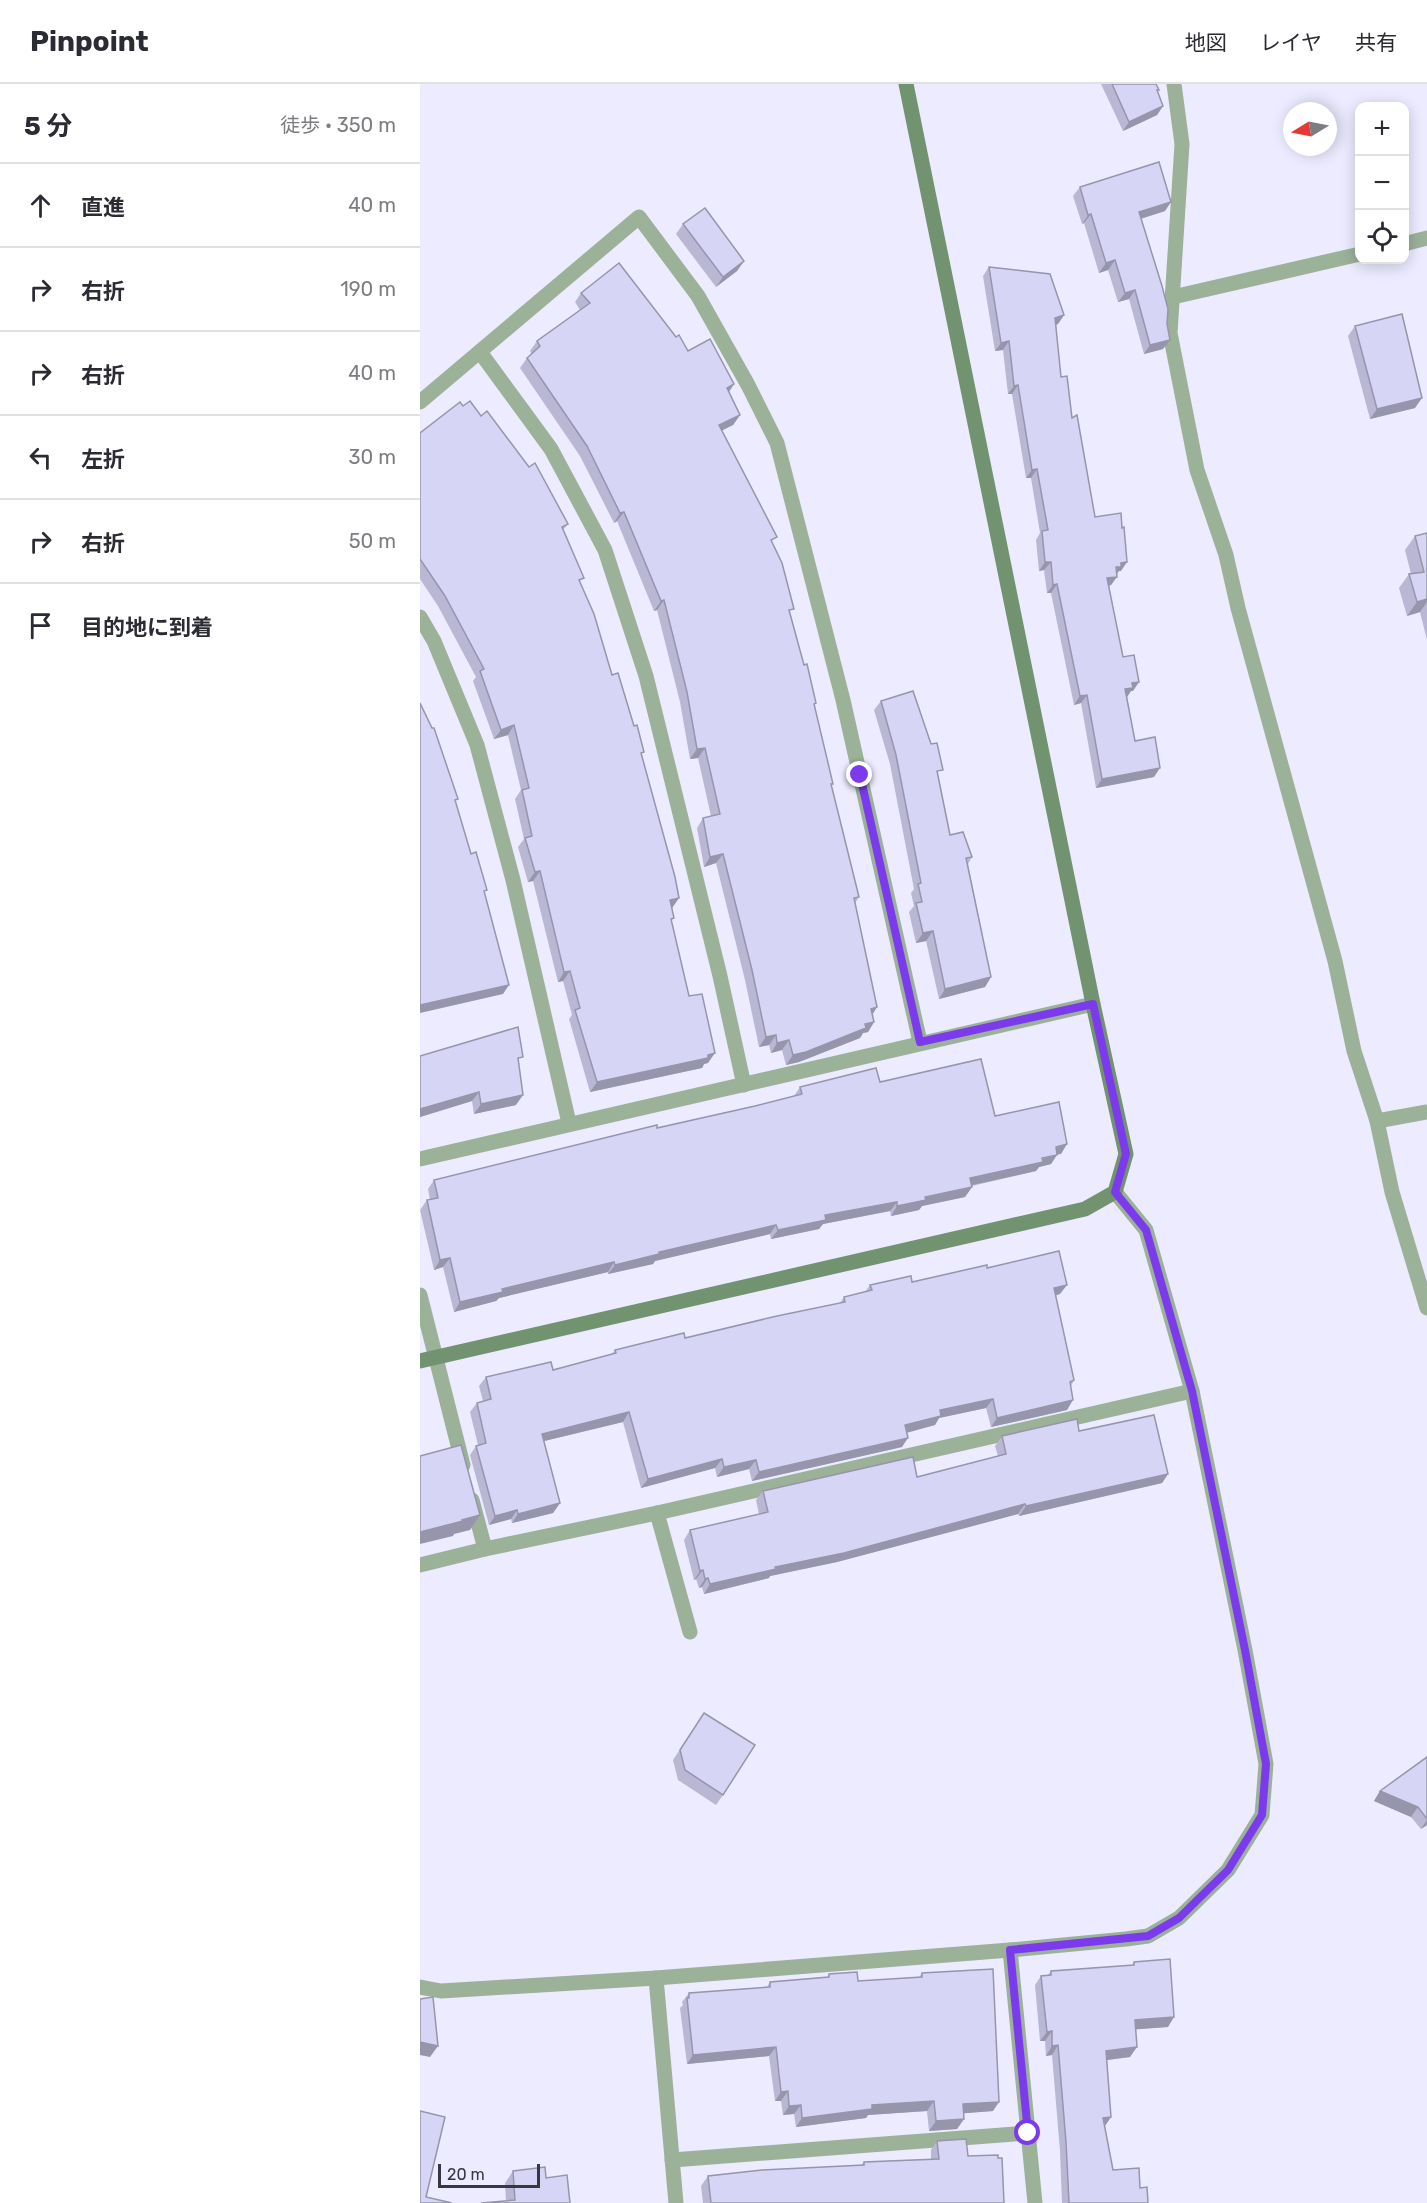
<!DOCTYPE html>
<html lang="ja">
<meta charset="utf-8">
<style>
:root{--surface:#fff;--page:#f2f2f3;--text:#2b2b33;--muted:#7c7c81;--line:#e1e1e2}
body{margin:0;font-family:Rubik,"Noto Sans JP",sans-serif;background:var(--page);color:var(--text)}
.controls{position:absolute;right:18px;top:18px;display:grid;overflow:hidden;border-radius:12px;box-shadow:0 3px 15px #0003}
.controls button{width:54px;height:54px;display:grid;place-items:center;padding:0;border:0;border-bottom:2px solid var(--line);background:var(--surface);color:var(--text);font:30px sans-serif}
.compass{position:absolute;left:863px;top:18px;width:54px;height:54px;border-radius:50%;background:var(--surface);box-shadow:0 3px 15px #0003;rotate:260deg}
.scale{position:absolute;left:18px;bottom:15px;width:102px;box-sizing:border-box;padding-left:6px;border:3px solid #373743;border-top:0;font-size:16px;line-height:21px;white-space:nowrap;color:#373743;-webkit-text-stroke:4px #ecebff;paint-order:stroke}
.stop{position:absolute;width:18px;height:18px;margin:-14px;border:4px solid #7c3aed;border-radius:50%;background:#fff}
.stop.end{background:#7c3aed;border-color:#fff;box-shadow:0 2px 6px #0008}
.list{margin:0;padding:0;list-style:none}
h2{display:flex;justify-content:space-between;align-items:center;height:78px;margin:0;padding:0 24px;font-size:26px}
h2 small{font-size:20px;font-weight:400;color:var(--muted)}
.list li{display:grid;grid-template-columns:39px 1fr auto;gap:18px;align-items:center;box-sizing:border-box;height:84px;padding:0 24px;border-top:2px solid var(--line)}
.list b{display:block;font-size:22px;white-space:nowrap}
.list em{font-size:20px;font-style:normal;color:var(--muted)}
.icon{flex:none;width:33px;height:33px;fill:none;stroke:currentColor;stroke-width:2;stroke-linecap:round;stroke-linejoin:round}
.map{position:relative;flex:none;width:1007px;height:2119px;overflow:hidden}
header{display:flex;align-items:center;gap:36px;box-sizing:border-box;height:84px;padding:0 30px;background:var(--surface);border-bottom:2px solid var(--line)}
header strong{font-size:28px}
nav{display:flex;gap:33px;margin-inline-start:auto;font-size:21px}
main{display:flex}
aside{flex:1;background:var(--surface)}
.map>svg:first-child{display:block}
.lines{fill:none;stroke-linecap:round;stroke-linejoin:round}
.street{stroke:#9bb198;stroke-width:15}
.secondary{stroke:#72936f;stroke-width:15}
.wall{fill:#b9b7d4}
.shaded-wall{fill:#9695ac}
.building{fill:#d7d5f6;stroke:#9695ac;stroke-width:1.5}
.route{stroke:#7c3aed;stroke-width:8}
</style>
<header>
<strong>Pinpoint</strong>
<nav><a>地図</a><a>レイヤ</a><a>共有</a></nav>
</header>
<main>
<aside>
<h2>5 分<small>徒歩 · 350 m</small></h2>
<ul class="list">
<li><svg class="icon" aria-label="ahead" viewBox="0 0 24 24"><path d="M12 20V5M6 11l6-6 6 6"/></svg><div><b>直進</b></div><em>40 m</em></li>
<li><svg class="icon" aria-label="right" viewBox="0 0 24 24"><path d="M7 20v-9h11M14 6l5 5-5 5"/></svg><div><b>右折</b></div><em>190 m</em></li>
<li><svg class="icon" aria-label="right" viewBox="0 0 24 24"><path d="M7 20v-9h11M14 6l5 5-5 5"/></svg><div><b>右折</b></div><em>40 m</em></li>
<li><svg class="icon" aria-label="left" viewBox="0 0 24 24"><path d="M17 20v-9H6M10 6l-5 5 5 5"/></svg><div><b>左折</b></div><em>30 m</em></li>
<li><svg class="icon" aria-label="right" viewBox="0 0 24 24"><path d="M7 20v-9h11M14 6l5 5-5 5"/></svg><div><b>右折</b></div><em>50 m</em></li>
<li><svg class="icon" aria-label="arrive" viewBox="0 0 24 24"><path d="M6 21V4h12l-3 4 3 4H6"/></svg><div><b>目的地に到着</b></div></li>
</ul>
</aside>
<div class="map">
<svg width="1007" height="2119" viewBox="0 0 1007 2119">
<rect width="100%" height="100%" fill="#ecebff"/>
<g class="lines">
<g class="street">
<polyline points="754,0 762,60 750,249 777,386 806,471 818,524 915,877 934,967 957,1037 972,1108 1007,1224"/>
<polyline points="984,160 1007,154"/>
<polyline points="753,213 940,170"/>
<polyline points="60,268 131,365 185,466 226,592 300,892 324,1001"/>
<polyline points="0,318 219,133 278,212 328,301 357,359 423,616 500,958"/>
<polyline points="0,533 14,557 57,661 93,796 149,1039"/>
<polyline points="957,1037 1007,1028"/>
<polyline points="0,1075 673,920"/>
<polyline points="0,1211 43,1381"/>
<polyline points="52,1416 65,1465"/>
<polyline points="237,1429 270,1548"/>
<polyline points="0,1481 65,1465 237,1429 772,1307"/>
<polyline points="590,1866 615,2119"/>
<polyline points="236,1894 256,2119"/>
<polyline points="0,1903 21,1907 236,1894 590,1866 706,1855 728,1852 759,1834 808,1786 842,1731 846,1680 825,1566 772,1307 726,1146 695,1108"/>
<polyline points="252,2076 608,2049"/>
</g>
<polyline class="secondary" points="0,1277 665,1125 695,1108 706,1070 673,920 486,0"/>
</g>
<g class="wall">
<polygon points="681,0 736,0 737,8 743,22 737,31 703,47"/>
<polygon points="660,103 745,127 721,135 743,265 724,270 709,215 698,218 688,186 679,189 664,139 662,140 653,112"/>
<polygon points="263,140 324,177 317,187 296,203 256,150"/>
<polygon points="569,183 644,231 638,240 636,241 641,293 652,334 675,433 701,487 699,487 691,501 689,502 703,573 713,607 711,607 707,613 715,657 734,693 676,704 661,619 654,621 631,509 627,509 624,486 619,487 616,456 620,449 611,394 606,394 592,310 588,310 583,266 575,267 563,192"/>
<polygon points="161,209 256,253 268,267 314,300 309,308 320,331 313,341 302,346 352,459 394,622 411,702 439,813 435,819 457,923 452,930 454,938 448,948 443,949 440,954 379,978 366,981 362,966 351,969 349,961 339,963 325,896 296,779 284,783 277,744 283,734 291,732 278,674 270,675 260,618 237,526 234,527 197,437 194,439 160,372 100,284 107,274 112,270 110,267 117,257 160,226 155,218"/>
<polygon points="935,242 995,324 950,335 928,252"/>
<polygon points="43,322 61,332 148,440 143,446 192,591 222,671 259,814 252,824 254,834 251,837 269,912 288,979 284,980 282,984 170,1008 149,935 152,931 143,897 138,898 113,797 108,798 98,763 104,755 95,715 101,706 88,651 74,655 53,597 56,593 18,522 0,495 0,349"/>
<polygon points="1007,449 1007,556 1000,528 987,532 979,504 989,490 991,490 985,466 995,452"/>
<polygon points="461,617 518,692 530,751 552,773 548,780 571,893 565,903 519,915 506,857 496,859 489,828 494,822 491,809 494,805 470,680 454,626"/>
<polygon points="0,972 98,979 96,1021 54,1030 52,1017 0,1033"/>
<polygon points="460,998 575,1032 641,1070 637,1070 631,1080 619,1083 616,1087 552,1102 552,1103 545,1113 502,1122 499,1126 471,1132 470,1127 403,1140 399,1145 351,1155 350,1150 235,1177 233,1180 188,1190 188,1188 79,1214 76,1217 34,1228 23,1183 14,1186 0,1126 7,1116 10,1116 8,1105 14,1096 237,1044 335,1022 374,1012 380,1003"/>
<polygon points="567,1184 640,1210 635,1212 654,1296 651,1302 647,1326 571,1343 566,1324 519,1334 515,1341 487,1348 482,1363 332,1397 329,1385 297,1393 295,1384 221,1404 203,1338 124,1357 140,1419 133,1429 92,1439 91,1435 69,1441 50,1371 56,1362 58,1361 50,1328 57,1319 63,1317 59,1302 66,1293 133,1286 192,1270 195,1266 265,1254 420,1219 424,1213 445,1208 450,1201 492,1198"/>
<polygon points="659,1347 748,1390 742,1399 599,1432 598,1430 417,1478 350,1492 349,1494 284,1510 282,1503 279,1504 276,1495 274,1496 264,1456 270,1446 339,1430 336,1416 343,1407 497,1393 578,1372 575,1362 582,1352"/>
<polygon points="284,1629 303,1711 296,1721 258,1696 253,1676"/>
<polygon points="1007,1673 1007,1741 1001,1745 991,1733 954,1717 960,1707"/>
<polygon points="714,1878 748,1943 716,1945 710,1973 687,1976 691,2033 685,2042 693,2086 720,2104 728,2119 642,2119 640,2067 632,1971 626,1972 625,1957 620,1957 615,1901 621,1892 628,1891 631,1887 712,1881"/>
<polygon points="502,1889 573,2027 543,2029 544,2035 537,2045 509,2047 507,2027 448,2031 446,2034 376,2043 374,2030 363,2031 361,2017 355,2017 349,1972 267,1980 260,1924 263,1921 262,1918 269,1909 347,1903 350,1898 407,1893 409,1890 438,1897 499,1893"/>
<polygon points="517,2057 548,2072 584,2119 283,2119 281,2102 288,2092 441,2081 444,2078 511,2075 511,2066"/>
<polygon points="93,2087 126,2094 150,2119 86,2117 85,2099"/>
</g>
<g class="shaded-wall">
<polygon points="743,22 737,31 703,47 709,38"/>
<polygon points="751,118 745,127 713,137 719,128"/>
<polygon points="671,130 664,139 662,140 668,131"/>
<polygon points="695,176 688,186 679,189 686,179"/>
<polygon points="324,177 317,187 296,203 303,193"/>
<polygon points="715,206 709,215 698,218 705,209"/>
<polygon points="644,231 638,240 629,243 635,234"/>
<polygon points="750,256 743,265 724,270 730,261"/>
<polygon points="589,257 583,266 575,267 581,259"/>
<polygon points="314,300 308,309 307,304"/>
<polygon points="598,301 592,310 588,310 594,302"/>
<polygon points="1002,314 995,324 950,335 957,325"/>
<polygon points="320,331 313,341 293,351 299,341"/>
<polygon points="617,385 611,394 606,394 612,386"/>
<polygon points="204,428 197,437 194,439 200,429"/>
<polygon points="625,478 631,478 624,486 619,487"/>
<polygon points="707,478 701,487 699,487 695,491 696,483 701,479"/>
<polygon points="697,493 691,501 681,503 687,494"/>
<polygon points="637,500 631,509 627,509 633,501"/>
<polygon points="1007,515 1007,518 1000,528 987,532 997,518"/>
<polygon points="244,516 237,526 234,527 241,517"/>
<polygon points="719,598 713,607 711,607 707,613 705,605 712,599"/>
<polygon points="667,611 661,619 654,621 660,612"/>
<polygon points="94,641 88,651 74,655 81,646"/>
<polygon points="285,664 278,674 270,675 277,665"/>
<polygon points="740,684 734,693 676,704 682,695"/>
<polygon points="303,770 296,779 284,783 290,773"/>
<polygon points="120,787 113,797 108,798 115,788"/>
<polygon points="259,814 252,824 244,826 250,816"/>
<polygon points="513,847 506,857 496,859 503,849"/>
<polygon points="150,887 143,897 138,898 144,888"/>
<polygon points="571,893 565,903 519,915 525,905"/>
<polygon points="89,901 83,910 0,929 0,921"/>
<polygon points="457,923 451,933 451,925"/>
<polygon points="454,938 448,948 443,949 440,954 379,978 366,981 373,971 445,940"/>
<polygon points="356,951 349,961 339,963 346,953"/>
<polygon points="369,956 362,966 351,969 357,959"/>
<polygon points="295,969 288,979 284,980 282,984 170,1008 177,998"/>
<polygon points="59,1008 52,1017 0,1033 0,1025"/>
<polygon points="103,1011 96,1021 54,1030 61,1020"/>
<polygon points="647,1060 641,1070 629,1072 636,1063"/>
<polygon points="637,1071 631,1080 619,1083 616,1087 543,1103 550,1094"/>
<polygon points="552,1103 545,1113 502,1122 499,1126 471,1132 477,1122 505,1113"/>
<polygon points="477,1118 470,1127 403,1140 399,1145 351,1155 358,1146 405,1131"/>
<polygon points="356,1141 350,1150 235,1177 233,1180 188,1190 195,1181 239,1168"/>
<polygon points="30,1174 23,1183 14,1186 20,1176"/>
<polygon points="194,1178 188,1188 79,1214 76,1217 34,1228 40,1218 82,1205"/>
<polygon points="647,1201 640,1210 627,1213 634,1204"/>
<polygon points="573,1315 566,1324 519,1334 515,1341 479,1351 485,1341 520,1326"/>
<polygon points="653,1316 647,1326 571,1343 577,1334"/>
<polygon points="209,1328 203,1338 116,1359 122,1350"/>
<polygon points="488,1354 482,1363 332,1397 339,1388"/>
<polygon points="302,1375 295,1384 221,1404 228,1395"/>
<polygon points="336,1376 329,1385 297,1393 304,1383"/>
<polygon points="748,1390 742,1399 599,1432 606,1422"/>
<polygon points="140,1419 133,1429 92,1439 98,1430"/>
<polygon points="605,1420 598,1430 417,1478 350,1492 349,1494 284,1510 290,1500 355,1483"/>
<polygon points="97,1426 91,1435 69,1441 75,1432"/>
<polygon points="60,1431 50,1446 34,1450 33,1452 0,1460 0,1448"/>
<polygon points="283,1486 276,1495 274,1496 280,1487"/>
<polygon points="288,1494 282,1503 279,1504 285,1495"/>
<polygon points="960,1707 998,1723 991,1733 954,1717"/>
<polygon points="1007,1736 1007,1741 1001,1745"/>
<polygon points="754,1933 748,1943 708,1946 715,1936"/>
<polygon points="632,1947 625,1957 620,1957 627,1948"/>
<polygon points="0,1958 18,1962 10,1973 0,1971"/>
<polygon points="638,1961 632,1971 626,1972 632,1962"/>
<polygon points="356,1963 349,1972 267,1980 273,1971"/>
<polygon points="717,1963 710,1973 679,1977 686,1967"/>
<polygon points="368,2007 361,2017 355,2017 361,2008"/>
<polygon points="514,2017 507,2027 448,2031 446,2034 376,2043 382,2034 452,2021"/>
<polygon points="579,2018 573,2027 536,2030 543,2020"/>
<polygon points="381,2021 374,2030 363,2031 369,2022"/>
<polygon points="691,2033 684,2043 683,2034"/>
<polygon points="544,2035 537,2045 509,2047 516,2037"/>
</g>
<g class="building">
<polygon points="692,0 736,0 739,6 737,6 743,22 709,38"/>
<polygon points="739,78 751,118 719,128 742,202 748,225 747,240 750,256 730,261 715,206 705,209 695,176 686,179 671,130 668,131 660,103"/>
<polygon points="285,124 324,177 303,193 263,140"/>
<polygon points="199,179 256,253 259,251 268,267 290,255 314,300 307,304 320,331 299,341 357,453 351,456 362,479 374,525 369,526 384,581 387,580 396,619 394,620 413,700 411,700 439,813 434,814 457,923 451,925 454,938 445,940 446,944 386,968 373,971 369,956 357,959 356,951 346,953 332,886 303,770 290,773 283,734 300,730 285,664 277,665 267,608 244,516 241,517 204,428 200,429 167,362 107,274 120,262 117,257 170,219 161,209"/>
<polygon points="569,183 630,190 644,231 635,234 641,293 647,292 652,334 657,331 675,433 701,429 702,444 704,443 707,478 701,479 701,483 696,483 697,493 687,494 703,573 714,571 719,598 712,599 713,604 705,605 715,657 735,653 740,684 682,695 667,611 660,612 637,500 633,501 631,478 625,478 622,447 628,446 617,385 612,386 598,301 594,302 589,257 581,259"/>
<polygon points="982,230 1002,314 957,325 935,242"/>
<polygon points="50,317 61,332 67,327 109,383 115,379 148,440 142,443 164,494 159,496 174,530 192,591 198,589 214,642 217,641 224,668 221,669 255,793 259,814 250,816 254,834 251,835 269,912 282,910 295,969 288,971 288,974 177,998 155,926 160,924 150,887 144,888 120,787 115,788 105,754 112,752 102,706 109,704 94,641 81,646 60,587 64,585 25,512 0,475 0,349 40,318 43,322"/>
<polygon points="1007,449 1007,515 997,518 989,490 1004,488 995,452"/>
<polygon points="493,607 511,660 517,659 523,686 517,687 530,751 543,748 552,773 546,774 571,893 525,905 513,847 503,849 496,819 502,818 498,800 501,799 476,671 461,617"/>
<polygon points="0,619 12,644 14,644 38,715 35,716 51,770 56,768 67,806 64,807 89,901 0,921"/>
<polygon points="98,943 103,973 98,974 103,1011 61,1020 59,1008 0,1025 0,972"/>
<polygon points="561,975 575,1032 639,1018 647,1060 636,1063 637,1071 622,1074 623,1078 550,1094 552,1103 505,1113 506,1116 477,1122 477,1118 405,1131 406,1136 358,1146 356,1141 239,1168 239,1170 195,1181 194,1178 82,1205 83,1208 40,1218 30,1174 20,1176 7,1116 18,1114 14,1096 237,1041 237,1044 335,1022 382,1010 380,1003 456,984 460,998"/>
<polygon points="639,1167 647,1201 634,1204 654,1296 650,1298 653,1316 577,1334 573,1315 520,1326 521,1332 485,1341 488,1354 339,1388 336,1376 304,1383 302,1375 228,1395 209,1328 122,1350 140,1419 98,1430 97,1426 75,1432 56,1362 66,1359 57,1319 71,1315 66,1293 131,1278 133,1286 196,1269 195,1266 264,1249 265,1254 357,1232 425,1218 424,1213 452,1206 450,1201 491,1192 492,1198 567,1181 567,1184"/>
<polygon points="734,1331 748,1390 606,1422 605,1420 424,1469 355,1483 356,1485 290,1500 288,1494 285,1495 283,1486 280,1487 270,1446 348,1428 343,1407 493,1373 497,1393 586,1370 582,1352 657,1335 659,1347"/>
<polygon points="41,1361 60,1431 42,1436 43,1437 0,1448 0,1372"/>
<polygon points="284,1629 335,1661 303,1711 265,1686 260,1666"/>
<polygon points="1007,1673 1007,1735 998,1723 960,1707"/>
<polygon points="750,1875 754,1933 715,1936 717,1963 686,1967 691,2033 683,2034 693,2086 719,2084 720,2104 727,2103 728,2119 649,2119 646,2058 638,1961 632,1962 632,1947 627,1948 621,1892 631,1891 631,1887 714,1881 714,1878"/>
<polygon points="573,1885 579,2018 543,2020 544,2035 516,2037 514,2017 452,2021 452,2025 382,2034 381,2021 369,2022 368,2007 361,2008 356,1963 273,1971 267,1914 269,1914 269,1909 350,1903 350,1898 409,1893 409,1890 437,1888 438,1897 502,1893 502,1889"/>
<polygon points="13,1913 18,1962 0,1958 0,1915"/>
<polygon points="0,2027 25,2033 6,2113 32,2119 0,2119"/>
<polygon points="546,2055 548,2072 578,2071 578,2074 582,2074 584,2119 291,2119 288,2092 342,2086 444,2081 444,2078 519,2075 517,2057"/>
<polygon points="125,2083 126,2094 147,2091 150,2119 61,2119 95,2116 93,2087"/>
</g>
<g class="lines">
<polyline class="route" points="440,691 500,958 673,920 706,1070 695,1108 726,1146 772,1307 825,1566 846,1680 842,1731 808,1786 759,1834 728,1852 590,1866 608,2049"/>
</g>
</svg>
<div class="controls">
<button>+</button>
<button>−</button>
<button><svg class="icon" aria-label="locate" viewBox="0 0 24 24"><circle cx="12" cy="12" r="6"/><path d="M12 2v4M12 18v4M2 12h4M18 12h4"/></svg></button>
</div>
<svg class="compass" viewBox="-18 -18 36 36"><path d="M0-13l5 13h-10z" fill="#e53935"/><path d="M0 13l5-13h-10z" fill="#7c7c81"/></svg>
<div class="scale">20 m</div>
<div class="stop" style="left:608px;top:2049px"></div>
<div class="stop end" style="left:440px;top:691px"></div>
</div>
</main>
